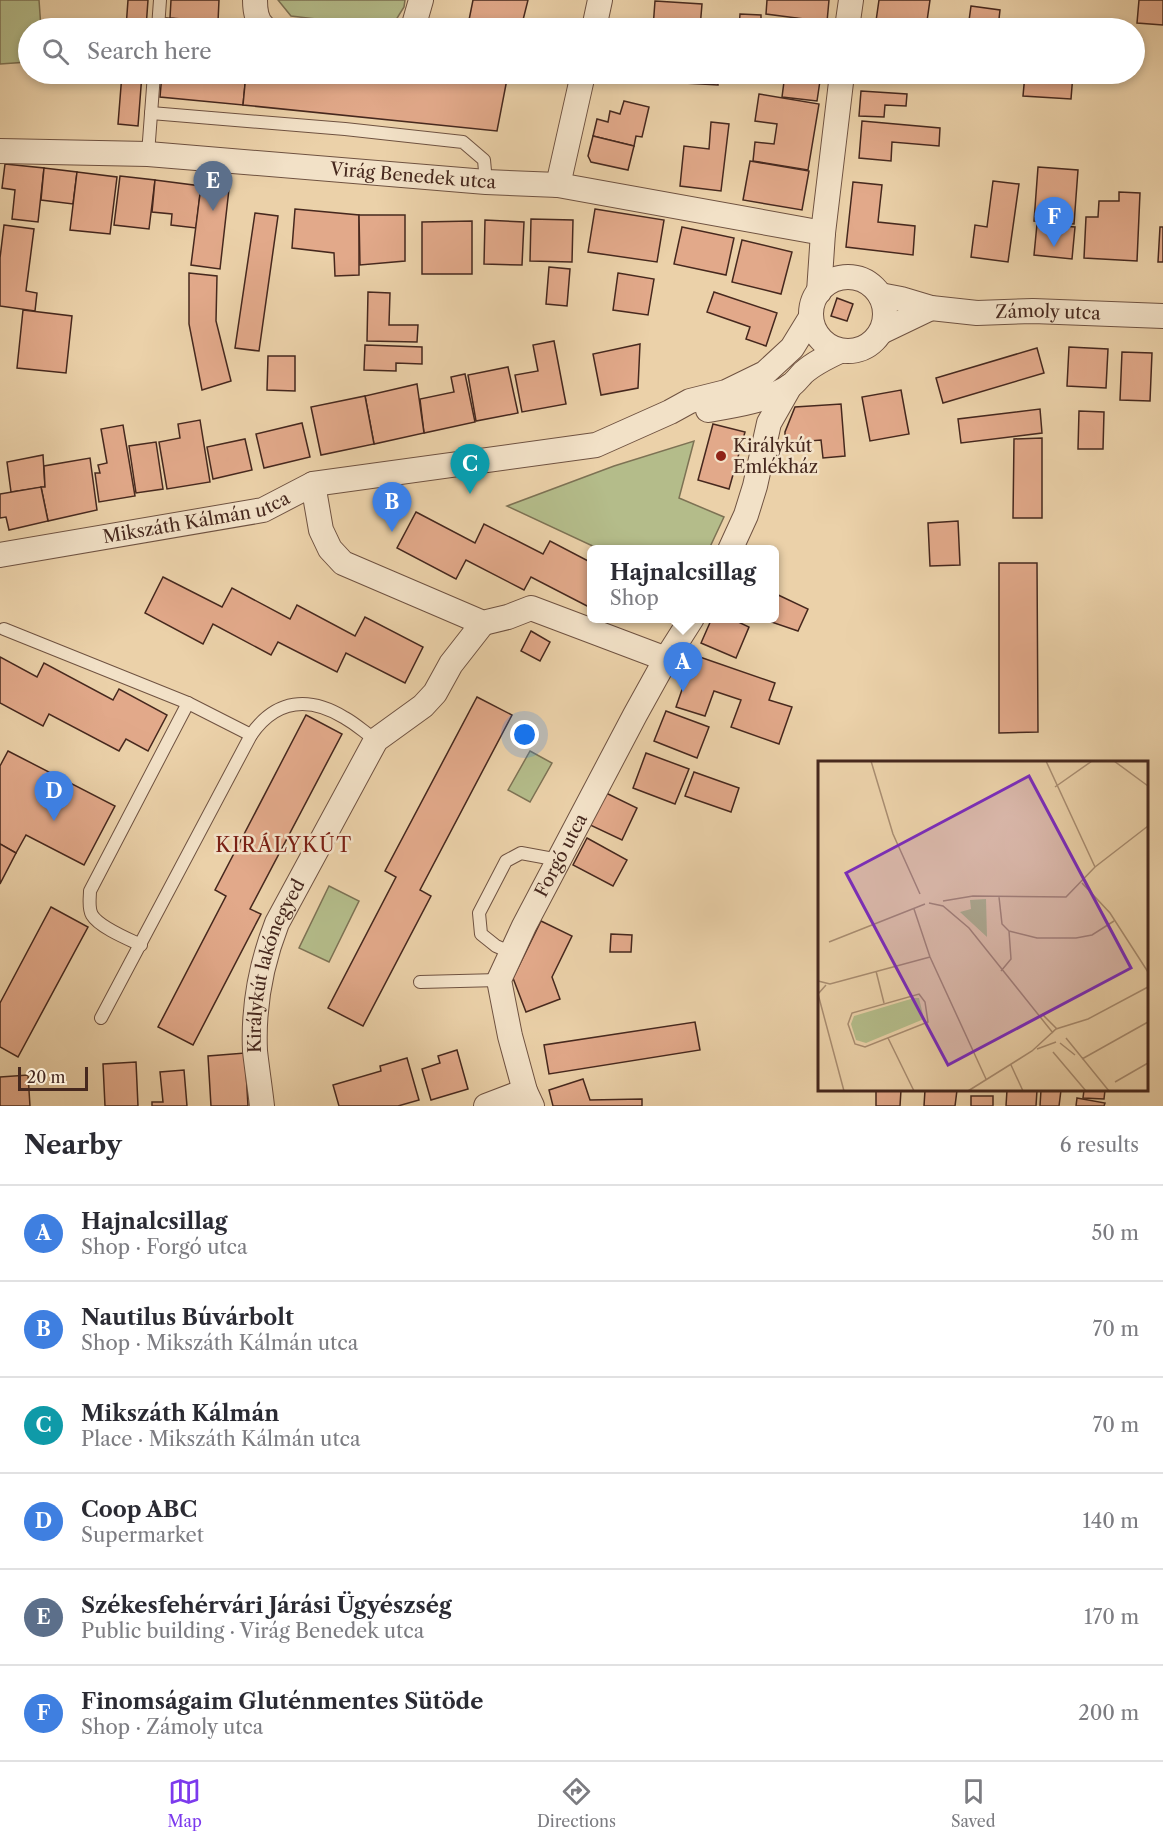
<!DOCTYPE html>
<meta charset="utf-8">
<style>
:root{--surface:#fff;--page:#f2f2f3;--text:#2b2b33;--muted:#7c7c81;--line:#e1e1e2;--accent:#7c3aed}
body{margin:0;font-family:"Libre Caslon Text",serif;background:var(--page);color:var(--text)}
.scale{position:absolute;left:18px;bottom:15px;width:70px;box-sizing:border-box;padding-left:6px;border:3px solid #46281e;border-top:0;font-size:16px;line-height:21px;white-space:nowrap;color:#46281e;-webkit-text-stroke:4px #f2e1c7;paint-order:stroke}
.you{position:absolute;left:525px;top:735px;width:21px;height:21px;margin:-15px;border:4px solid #fff;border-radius:50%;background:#1a73e8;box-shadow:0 0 0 9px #1a73e833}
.badge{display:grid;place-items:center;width:39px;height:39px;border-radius:50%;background:var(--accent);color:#fff;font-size:20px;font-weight:700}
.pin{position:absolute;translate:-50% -50px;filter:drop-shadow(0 2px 3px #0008)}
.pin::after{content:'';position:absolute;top:32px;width:21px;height:18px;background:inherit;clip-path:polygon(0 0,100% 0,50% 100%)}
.popup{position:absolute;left:587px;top:545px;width:192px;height:78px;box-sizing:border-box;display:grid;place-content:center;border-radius:9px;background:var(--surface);filter:drop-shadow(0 2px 4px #0005);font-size:20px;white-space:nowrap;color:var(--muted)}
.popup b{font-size:22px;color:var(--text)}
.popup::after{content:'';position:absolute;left:50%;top:100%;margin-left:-12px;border:12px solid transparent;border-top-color:var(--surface)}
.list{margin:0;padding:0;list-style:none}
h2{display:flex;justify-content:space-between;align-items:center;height:78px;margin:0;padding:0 24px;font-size:26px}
h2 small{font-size:20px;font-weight:400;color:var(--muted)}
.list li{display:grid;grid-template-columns:39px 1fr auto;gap:18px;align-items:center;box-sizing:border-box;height:96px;padding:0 24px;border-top:2px solid var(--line)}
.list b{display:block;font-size:22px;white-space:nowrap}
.list p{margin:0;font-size:20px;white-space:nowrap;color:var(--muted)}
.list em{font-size:20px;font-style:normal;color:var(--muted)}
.icon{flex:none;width:33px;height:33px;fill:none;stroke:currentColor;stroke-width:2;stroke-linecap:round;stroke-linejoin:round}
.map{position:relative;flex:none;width:1163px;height:1106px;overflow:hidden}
.search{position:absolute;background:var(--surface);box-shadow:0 3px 9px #0003;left:18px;right:18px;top:18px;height:66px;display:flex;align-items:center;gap:15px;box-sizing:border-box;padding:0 21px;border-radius:33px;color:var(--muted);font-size:22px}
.sheet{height:654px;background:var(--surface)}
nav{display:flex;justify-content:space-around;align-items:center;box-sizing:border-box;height:84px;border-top:2px solid var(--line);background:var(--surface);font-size:16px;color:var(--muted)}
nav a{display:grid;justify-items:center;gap:3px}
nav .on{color:var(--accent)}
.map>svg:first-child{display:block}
.green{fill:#b4bc8a;stroke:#7d7254;stroke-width:1.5}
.building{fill:#e2a98a;stroke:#46281e;stroke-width:1.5}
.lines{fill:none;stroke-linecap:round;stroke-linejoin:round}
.service-casing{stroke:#6f5241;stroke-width:14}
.minor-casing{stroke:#6f5241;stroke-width:26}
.service{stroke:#f2e1c7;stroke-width:12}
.minor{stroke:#f2e1c7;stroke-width:24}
.poi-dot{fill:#8f2418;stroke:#f2e1c7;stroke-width:2}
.labels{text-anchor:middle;stroke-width:5;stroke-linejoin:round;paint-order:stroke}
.street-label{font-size:18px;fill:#46281e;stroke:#f2e1c7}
.poi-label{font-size:18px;fill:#46281e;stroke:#f2e1c7;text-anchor:start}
.neighbourhood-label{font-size:20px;letter-spacing:1.5px;fill:#7a1f14;stroke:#f2e1c7}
.inset-road{fill:none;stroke:#a98d71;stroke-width:1.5}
.view{fill:#7b2cbf;fill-opacity:0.15;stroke:#7b2cbf;stroke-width:3}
.inset-edge{fill:none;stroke:#46281e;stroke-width:3}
</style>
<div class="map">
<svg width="1163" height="1106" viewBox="0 0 1163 1106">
<rect width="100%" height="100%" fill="#ebd1a9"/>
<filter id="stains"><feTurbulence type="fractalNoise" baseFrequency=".00333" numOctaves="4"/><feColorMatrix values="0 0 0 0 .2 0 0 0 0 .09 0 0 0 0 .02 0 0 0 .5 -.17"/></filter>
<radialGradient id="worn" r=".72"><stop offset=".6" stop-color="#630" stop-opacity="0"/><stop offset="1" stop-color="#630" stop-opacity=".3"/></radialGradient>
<g class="green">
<polygon points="0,0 39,0 41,28 28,28 28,62 0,64"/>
<polygon points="278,0 405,0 404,7 391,28 291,16"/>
<polygon points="694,441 679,498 724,517 709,549 599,549 507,506 614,466"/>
<polygon points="530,751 552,763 530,802 508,790"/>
<polygon points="329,886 359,901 329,962 299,948"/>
</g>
<g class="building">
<polygon points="128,0 148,0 146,28 126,28"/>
<polygon points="171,0 219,0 218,22 170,18"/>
<polygon points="473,0 528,0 521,28 481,28 468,25"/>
<polygon points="767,0 829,0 827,22 766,14"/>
<polygon points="879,0 930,0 926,28 875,28"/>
<polygon points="1139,0 1163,0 1163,25 1137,23"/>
<polygon points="655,1 702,4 700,28 653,28"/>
<polygon points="971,6 1000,10 998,28 968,28"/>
<polygon points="740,14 761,15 761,28 739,28"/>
<polygon points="166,18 218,22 217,28 165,28"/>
<polygon points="792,18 827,22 826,28 791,28"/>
<polygon points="122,74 142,74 138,126 118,124"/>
<polygon points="162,74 246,74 243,105 160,97"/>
<polygon points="246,74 427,74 458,76 459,74 508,74 497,131 243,105"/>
<polygon points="650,74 718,74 718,85 649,81"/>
<polygon points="785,74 821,74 817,101 782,97"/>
<polygon points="1025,74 1073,74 1071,99 1023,96"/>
<polygon points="861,91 907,94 906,106 885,105 884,117 859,116"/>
<polygon points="759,94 819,104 808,170 753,161 755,142 774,144 777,124 755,121"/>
<polygon points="624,101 649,107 642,137 636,136 634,146 593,136 597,119 608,122 610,111 620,114"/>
<polygon points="862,121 940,128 939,146 892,142 891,161 859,158"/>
<polygon points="711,122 729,124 721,191 680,186 684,146 709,149"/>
<polygon points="593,136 634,146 628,170 591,162 588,156"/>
<polygon points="750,161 809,171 802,210 743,200"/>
<polygon points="5,164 44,168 38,222 12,219 15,190 2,188"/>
<polygon points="1038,167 1078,170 1074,224 1034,221"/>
<polygon points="44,168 77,172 73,204 41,200"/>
<polygon points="77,172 117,177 110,234 70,230"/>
<polygon points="120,176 155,180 149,229 114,225"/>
<polygon points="155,180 201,186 196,228 171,225 172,214 152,212"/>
<polygon points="993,181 1019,184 1008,262 971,257 975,225 987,227"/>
<polygon points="853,182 882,185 878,222 915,226 913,255 846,247"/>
<polygon points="201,186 229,189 220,269 191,265"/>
<polygon points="1119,192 1140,193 1137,261 1084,258 1086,217 1098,217 1099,201 1119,201"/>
<polygon points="295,209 359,215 359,275 335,276 334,253 292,248"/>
<polygon points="595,209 664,220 657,262 588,252"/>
<polygon points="255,213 278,216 259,351 235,348"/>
<polygon points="359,215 405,215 405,261 360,265"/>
<polygon points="531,219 573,220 572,262 530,261"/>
<polygon points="485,220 524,222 522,265 484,264"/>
<polygon points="472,221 472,274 422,274 422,222"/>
<polygon points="1037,224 1075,227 1072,259 1034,255"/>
<polygon points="4,225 34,229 26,291 37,293 35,311 0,306 0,258"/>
<polygon points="682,227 734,238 726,275 674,264"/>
<polygon points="1160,227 1163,227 1163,262 1158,262"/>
<polygon points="742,240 792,252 781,294 732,282"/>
<polygon points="549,267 570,269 567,306 546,304"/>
<polygon points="189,273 217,276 216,321 231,381 202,390 189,324"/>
<polygon points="618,273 654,279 648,315 613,310"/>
<polygon points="368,292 390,293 389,325 418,325 417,342 367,341"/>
<polygon points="714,292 777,313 766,346 746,339 750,327 707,312"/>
<polygon points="837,298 853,304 847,321 831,316"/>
<polygon points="23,310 72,316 66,373 17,368"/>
<polygon points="554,341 566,404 522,412 515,375 538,371 533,345"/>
<polygon points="640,344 638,388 601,395 593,354"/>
<polygon points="365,345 422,347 422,364 396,363 396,371 364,370"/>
<polygon points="1069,347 1108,349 1106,388 1067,386"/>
<polygon points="1037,348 1044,373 943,403 936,378"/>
<polygon points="1122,352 1152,353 1150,401 1120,400"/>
<polygon points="268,356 295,356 295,391 267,390"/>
<polygon points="508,367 518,413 476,421 468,375"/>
<polygon points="465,374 475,422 424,433 420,399 454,392 451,377"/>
<polygon points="417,384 424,433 374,444 365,396"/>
<polygon points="901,390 909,434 870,441 862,397"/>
<polygon points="365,396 374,444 321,455 311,407"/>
<polygon points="841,404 845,456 823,458 821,440 785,443 785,432 795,407"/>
<polygon points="1040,409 1042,433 961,443 958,419"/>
<polygon points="1079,411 1104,412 1103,449 1078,449"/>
<polygon points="200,420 210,482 167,489 159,442 180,438 178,424"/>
<polygon points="302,423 310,457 264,468 256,434"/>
<polygon points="713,424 745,432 729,489 698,480"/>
<polygon points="123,425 135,496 99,502 95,473 100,473 98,465 107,463 101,429"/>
<polygon points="1042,438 1042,518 1013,518 1014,439"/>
<polygon points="245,439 252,470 213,479 207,447"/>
<polygon points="156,442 163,489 136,493 129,446"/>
<polygon points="43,455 45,487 11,492 7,462"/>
<polygon points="90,458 97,510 48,521 41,487 45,487 44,466"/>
<polygon points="41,487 48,521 9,530 6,517 0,518 0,494"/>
<polygon points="416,512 475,543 484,524 543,554 550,541 592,563 592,603 589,607 531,577 524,590 466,560 456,579 397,548"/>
<polygon points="958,521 960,565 930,566 928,523"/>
<polygon points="999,563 1037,563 1038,732 999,733"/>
<polygon points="163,577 222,607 232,588 290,619 297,605 355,636 365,617 423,647 405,683 346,653 337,672 278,642 271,655 213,624 203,644 145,613"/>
<polygon points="774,593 808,609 798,631 760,618 774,618"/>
<polygon points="712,618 730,618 749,627 736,658 701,643"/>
<polygon points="531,631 550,642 540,661 521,651"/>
<polygon points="694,655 775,683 769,700 792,707 779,744 731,727 741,700 714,691 705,716 676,707"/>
<polygon points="0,657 37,677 44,663 113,700 119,689 167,715 148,751 126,739 119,751 49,714 43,726 0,703"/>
<polygon points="477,697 512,715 420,890 431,896 363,1026 328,1008 396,877 385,871"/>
<polygon points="666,711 709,727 697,758 654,741"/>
<polygon points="306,715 342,734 250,909 261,914 193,1045 158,1027 226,896 215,890"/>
<polygon points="8,751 115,806 84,865 26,835 16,853 0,844 0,766"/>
<polygon points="646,753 689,769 675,804 633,788"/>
<polygon points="694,772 739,788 731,812 685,796"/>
<polygon points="604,792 637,808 622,840 588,824"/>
<polygon points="587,838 627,860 613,886 573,865"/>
<polygon points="0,844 16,853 0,884"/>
<polygon points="51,907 88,927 18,1057 0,1047 0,1003"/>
<polygon points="541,921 572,936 552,977 560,999 526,1012 513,978"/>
<polygon points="611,934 632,935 631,952 610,952"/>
<polygon points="695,1022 700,1050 549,1074 544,1045"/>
<polygon points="457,1050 468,1089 431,1100 422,1069 440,1063 438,1056"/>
<polygon points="245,1053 248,1106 211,1106 208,1056"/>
<polygon points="407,1058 419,1100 398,1106 339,1106 333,1085 381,1071 380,1066"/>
<polygon points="136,1062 138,1106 105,1106 103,1064"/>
<polygon points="184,1070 187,1106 152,1106 152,1102 163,1102 160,1072"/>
<polygon points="28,1075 30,1106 0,1106 0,1077"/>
<polygon points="583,1079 590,1100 642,1099 642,1106 553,1106 549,1090"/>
<polygon points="876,1090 901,1090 900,1106 876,1106"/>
<polygon points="925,1090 957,1090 955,1106 924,1106"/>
<polygon points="1007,1090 1037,1090 1036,1106 1006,1106"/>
<polygon points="1041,1090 1061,1090 1059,1106 1040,1106"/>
<polygon points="1084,1090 1105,1090 1104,1099 1083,1098"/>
<rect x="971" y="1096" width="22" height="10"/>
<polygon points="1077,1098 1105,1103 1104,1106 1076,1106"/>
</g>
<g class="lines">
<defs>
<g id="service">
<polyline points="158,28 160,0"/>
<polyline points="151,113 345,129 463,142 484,160 486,182"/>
<polyline points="148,154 154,74"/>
<polyline points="4,629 188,703 251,735"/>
<path d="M141 945C128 939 99 927 92 915 88 908 90 898 90 891L188 703"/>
<polyline points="512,953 496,946 481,934 479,913 506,861 521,853 559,860"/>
<polyline points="420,982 499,980"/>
<path d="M101 1018 251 735C276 699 309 696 345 718 356 724 365 733 376 740"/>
</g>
<g id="minor">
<path d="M255 0C255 10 256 22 265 28"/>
<polyline points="413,28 421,0"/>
<polyline points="594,28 600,0"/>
<polyline points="847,28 851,0"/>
<path id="s1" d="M0 151 148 154 486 182 558 185 823 233"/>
<polyline points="558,185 583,74"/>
<circle cx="848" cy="314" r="37"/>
<polyline points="819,292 823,233 842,74"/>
<path id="s2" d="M880 295 901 299 931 308 977 313 1033 311 1163 316"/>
<polyline points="881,332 931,308"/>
<path d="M708 410C732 406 770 400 790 386 795 383 799 377 803 373 814 363 827 357 840 351"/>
<polyline points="313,484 321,530 330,549 343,563 483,623 508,617 531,608 666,659"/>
<polyline points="730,550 746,515 755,486 769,423 790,386"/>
<path id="s3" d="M0 555 263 510 313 484 596 445 670 412 690 401 726 392 765 373 792 348 811 317"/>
<path id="s4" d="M262 1106C260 1088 257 1069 255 1051 253 1007 261 964 277 923L376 740 423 706 435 693 451 664 483 623"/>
<polyline points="486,1106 525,1091"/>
<path id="s5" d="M532 1106 525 1091 510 1036 499 980 524 926 635 715 666 659 692 618"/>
</g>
</defs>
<use href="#service" class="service-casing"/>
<use href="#minor" class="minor-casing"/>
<use href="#service" class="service"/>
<use href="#minor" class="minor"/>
</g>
<circle class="poi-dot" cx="721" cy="456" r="6"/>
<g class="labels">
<g class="street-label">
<text dy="6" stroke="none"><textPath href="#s1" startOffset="414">Virág Benedek utca</textPath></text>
<text dy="6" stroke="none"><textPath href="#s2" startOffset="170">Zámoly utca</textPath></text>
<text dy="6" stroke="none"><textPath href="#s3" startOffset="200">Mikszáth Kálmán utca</textPath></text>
<text dy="6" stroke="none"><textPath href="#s5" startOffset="270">Forgó utca</textPath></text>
<text dy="6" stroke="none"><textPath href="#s4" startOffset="144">Királykút lakónegyed</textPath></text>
</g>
<g class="poi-label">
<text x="733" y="452">Királykút<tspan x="733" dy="21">Emlékház</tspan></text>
</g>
<g class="neighbourhood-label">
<text x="284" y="852">KIRÁLYKÚT</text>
</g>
</g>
<g transform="translate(818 761)">
<rect width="330" height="330" fill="#ebd1a9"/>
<path d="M168 138 169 176 142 151 153 148 152 139ZM96 237H101L106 258 48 282 38 279 33 263 36 255Z" fill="#b4bc8a"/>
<path class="inset-road" d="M53 0 75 73 102 133M228 0 277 106M296 0 330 25M237 26 274 0M264 122 292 152 330 211M181 136 184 163 191 170 193 198 183 210M125 140 155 135 248 136 277 106 330 65M111 142 125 145 151 167 235 272M96 148 112 196 168 318M191 170 219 177H258L274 174 296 160M11 181 107 143M58 210 66 242M0 220 12 223 112 196M8 224 0 233 26 330M101 233 107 241 110 261 47 286 37 283 30 263 34 252ZM224 253 239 268M70 277 96 330M248 277 291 330M242 282 257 294M219 288 238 281M235 291 268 330M264 298 330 261M193 304 205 330M297 321 330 302M150 330 214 290 238 268 270 258 330 226"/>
<path class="view" d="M211 15 313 207 130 304 28 112Z"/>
<rect width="330" height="330" class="inset-edge"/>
</g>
<rect width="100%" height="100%" filter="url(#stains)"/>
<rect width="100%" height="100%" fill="url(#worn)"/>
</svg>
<div class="scale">20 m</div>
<div class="you"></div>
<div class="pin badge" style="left:683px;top:692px;background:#3f7fe0">A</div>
<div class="popup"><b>Hajnalcsillag</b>Shop</div>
<div class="pin badge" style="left:392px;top:532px;background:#3f7fe0">B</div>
<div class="pin badge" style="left:470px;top:494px;background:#0f9aa8">C</div>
<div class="pin badge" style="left:54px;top:821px;background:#3f7fe0">D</div>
<div class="pin badge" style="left:213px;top:211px;background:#5c6f8a">E</div>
<div class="pin badge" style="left:1054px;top:247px;background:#3f7fe0">F</div>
<div class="search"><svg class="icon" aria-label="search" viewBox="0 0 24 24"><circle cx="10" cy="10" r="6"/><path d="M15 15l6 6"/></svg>Search here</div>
</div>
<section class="sheet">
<h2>Nearby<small>6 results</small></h2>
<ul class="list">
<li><span class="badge" style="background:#3f7fe0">A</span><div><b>Hajnalcsillag</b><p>Shop · Forgó utca</p></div><em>50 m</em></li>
<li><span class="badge" style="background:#3f7fe0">B</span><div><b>Nautilus Búvárbolt</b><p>Shop · Mikszáth Kálmán utca</p></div><em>70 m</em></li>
<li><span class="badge" style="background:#0f9aa8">C</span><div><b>Mikszáth Kálmán</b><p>Place · Mikszáth Kálmán utca</p></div><em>70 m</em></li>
<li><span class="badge" style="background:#3f7fe0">D</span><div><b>Coop ABC</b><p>Supermarket</p></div><em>140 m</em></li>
<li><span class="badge" style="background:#5c6f8a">E</span><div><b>Székesfehérvári Járási Ügyészség</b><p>Public building · Virág Benedek utca</p></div><em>170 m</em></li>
<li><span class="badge" style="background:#3f7fe0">F</span><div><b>Finomságaim Gluténmentes Sütöde</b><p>Shop · Zámoly utca</p></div><em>200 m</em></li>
</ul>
</section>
<nav>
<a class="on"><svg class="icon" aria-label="map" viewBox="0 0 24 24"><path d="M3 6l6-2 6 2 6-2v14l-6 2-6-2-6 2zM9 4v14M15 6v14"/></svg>Map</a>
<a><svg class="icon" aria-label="directions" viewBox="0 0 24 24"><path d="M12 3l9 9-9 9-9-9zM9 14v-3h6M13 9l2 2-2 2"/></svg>Directions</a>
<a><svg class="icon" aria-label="saved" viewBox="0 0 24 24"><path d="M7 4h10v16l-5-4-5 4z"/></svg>Saved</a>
</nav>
